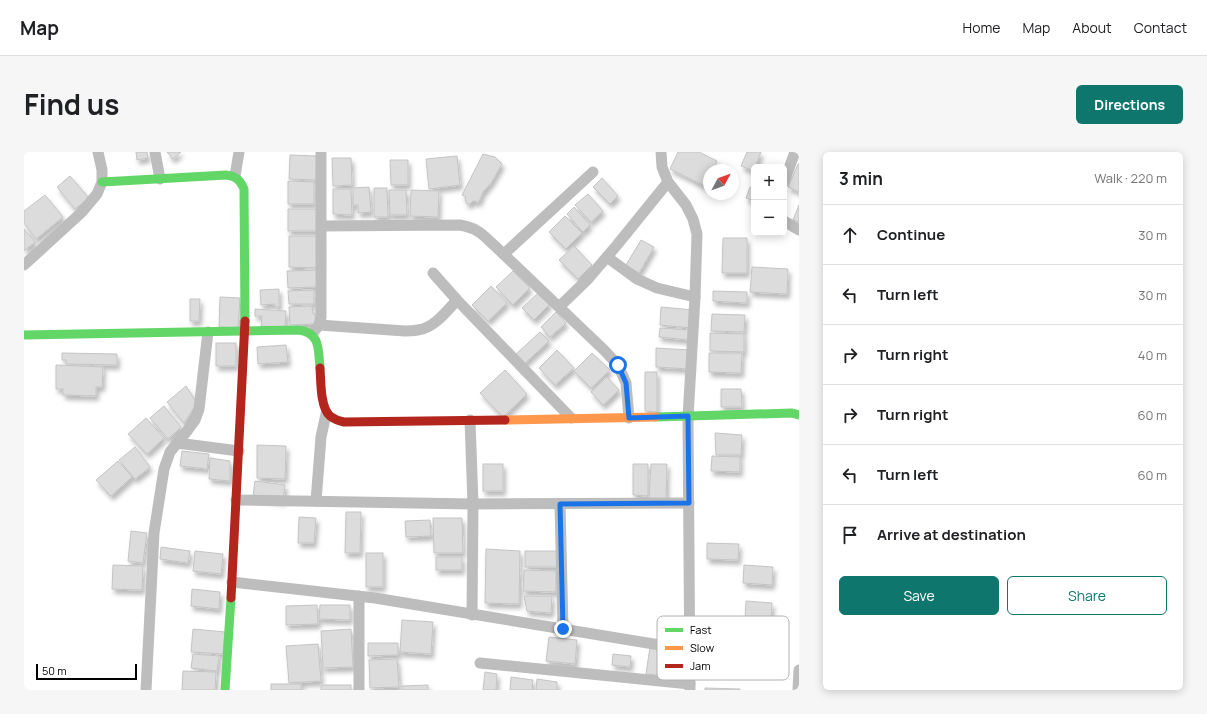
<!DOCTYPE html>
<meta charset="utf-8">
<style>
:root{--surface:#fff;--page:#f6f6f6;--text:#202124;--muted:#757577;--line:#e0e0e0;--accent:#0f766e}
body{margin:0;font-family:Manrope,sans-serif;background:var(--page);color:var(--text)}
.controls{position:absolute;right:12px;top:12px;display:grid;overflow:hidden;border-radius:6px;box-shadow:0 2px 10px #0003}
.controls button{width:36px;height:36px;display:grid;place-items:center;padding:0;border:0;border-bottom:1px solid var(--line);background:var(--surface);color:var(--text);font:20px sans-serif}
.compass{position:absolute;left:679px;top:12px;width:36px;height:36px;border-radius:50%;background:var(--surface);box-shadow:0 2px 10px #0003;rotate:49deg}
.scale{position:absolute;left:12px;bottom:10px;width:101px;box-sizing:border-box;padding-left:4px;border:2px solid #000;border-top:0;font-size:11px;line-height:14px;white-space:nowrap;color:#000;-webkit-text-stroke:3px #fff;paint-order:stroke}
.stop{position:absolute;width:12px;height:12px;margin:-9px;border:3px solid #1a73e8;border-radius:50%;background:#fff}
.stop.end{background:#1a73e8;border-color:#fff;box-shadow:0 1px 4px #0008}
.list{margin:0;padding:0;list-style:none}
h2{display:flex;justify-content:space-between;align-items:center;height:52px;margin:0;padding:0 16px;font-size:17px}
h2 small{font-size:13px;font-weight:400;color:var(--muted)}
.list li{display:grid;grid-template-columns:26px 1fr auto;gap:12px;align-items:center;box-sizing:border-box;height:60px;padding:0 16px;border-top:1px solid var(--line)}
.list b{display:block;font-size:15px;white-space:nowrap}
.list em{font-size:13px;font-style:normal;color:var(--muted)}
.actions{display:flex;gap:8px;padding:12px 16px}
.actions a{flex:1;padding:9px 0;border:1px solid var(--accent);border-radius:6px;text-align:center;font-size:14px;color:var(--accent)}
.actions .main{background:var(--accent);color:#fff}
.icon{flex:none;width:22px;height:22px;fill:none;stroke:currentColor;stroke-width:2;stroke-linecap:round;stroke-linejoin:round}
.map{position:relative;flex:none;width:775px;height:538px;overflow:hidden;border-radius:6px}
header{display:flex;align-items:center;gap:24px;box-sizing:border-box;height:56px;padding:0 20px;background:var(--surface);border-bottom:1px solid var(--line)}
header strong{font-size:19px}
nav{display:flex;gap:22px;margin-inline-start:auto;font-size:14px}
.intro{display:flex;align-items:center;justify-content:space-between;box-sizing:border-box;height:96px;padding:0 24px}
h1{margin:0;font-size:28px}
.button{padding:10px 18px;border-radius:6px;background:var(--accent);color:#fff;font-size:14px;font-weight:700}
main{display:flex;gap:24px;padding:0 24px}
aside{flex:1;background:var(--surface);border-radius:6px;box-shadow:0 2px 10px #0003}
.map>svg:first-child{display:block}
.building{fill:#dcdcdc;stroke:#c4c4c4;filter:url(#shadow)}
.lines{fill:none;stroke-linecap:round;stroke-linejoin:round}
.street{stroke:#bdbdbd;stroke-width:11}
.fast{stroke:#63d668;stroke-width:9}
.slow{stroke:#ff974d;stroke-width:9}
.jam{stroke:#b3261e;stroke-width:9}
.route{stroke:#1a73e8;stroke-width:5}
.key{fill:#fff;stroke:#b2b2b2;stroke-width:1}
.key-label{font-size:11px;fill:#000}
</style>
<header>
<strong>Map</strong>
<nav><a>Home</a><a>Map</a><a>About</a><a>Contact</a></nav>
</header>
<div class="intro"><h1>Find us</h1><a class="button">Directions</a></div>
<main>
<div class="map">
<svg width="775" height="538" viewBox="0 0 775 538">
<defs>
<filter id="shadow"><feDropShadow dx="2.5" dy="4.5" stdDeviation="2" flood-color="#0004"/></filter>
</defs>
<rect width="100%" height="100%" fill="#fff"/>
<g class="building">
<polygon points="112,0 123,0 124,6 113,8"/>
<polygon points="143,0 157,0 149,7"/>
<polygon points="654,0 675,0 693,9 688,18 685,18 685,25 681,34 646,17"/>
<polygon points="723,0 737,0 731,15 730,15 730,19 717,14"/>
<polygon points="459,2 471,5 478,12 467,31 459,40 455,50 449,49 446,52 443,52 441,48 442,45 438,43"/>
<polygon points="266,3 293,4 292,28 265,27"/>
<polygon points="433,4 436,33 405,37 402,7"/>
<polygon points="308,6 327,6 328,33 309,34"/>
<polygon points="366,8 384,8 384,33 367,33"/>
<polygon points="774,12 775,12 775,40 764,35"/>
<polygon points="46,24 65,46 51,57 33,35"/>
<polygon points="578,26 594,44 586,52 569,35"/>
<polygon points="264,29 290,30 290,52 264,52"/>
<polygon points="345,35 347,60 334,61 334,53 329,53 329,36"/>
<polygon points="726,35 730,37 730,49 722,46"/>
<polygon points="350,36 363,36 364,65 350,65"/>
<polygon points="309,37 327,37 328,63 309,62"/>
<polygon points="365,38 382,38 383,63 366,63"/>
<polygon points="387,38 415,39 414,65 386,64"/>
<polygon points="564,42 579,59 567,70 551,53"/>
<polygon points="21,43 39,65 12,87 0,71 0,59"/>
<polygon points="775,53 775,70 769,68"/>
<polygon points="550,55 566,73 559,80 543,62"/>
<polygon points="264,57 294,57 295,79 264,79"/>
<polygon points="541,64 558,81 542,97 525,80"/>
<polygon points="0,77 11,90 0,99"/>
<polygon points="265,84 296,84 296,116 265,115"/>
<polygon points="699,86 723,86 723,121 698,121"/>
<polygon points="617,88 630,95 615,121 602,113"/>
<polygon points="550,94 568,113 554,127 535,108"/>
<polygon points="728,115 764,117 763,142 726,140"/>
<polygon points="295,118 295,135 264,136 263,119"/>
<polygon points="489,119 506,136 489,153 472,135"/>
<polygon points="467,134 483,151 464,169 448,153"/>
<polygon points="255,137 255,155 251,155 251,152 237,153 236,138"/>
<polygon points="290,138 290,152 265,152 264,139"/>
<polygon points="689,139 723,140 723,151 689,149"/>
<polygon points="514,141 526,152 510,168 498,156"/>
<polygon points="196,145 216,146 214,176 195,175"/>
<polygon points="166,147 176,147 175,169 166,169"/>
<polygon points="288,154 289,162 291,162 292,172 266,173 265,155"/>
<polygon points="637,155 669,158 667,176 636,173"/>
<polygon points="231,157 262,159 261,175 237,174 238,164 231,164"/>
<polygon points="532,160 542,171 526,185 517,175"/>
<polygon points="688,162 721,163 720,180 687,179"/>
<polygon points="636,176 666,178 665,188 635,185"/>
<polygon points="516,180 525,189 500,212 491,203"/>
<polygon points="686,181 720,182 720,200 686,199"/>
<rect x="192" y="191" width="20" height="23"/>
<polygon points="262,193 264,210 234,212 233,195"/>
<polygon points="632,196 667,198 666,217 632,215"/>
<polygon points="533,198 550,216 531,233 515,216"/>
<polygon points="38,201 93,202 93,213 42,212 42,208 38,208"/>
<polygon points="568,201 586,218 567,236 550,219"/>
<polygon points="685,201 718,201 717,221 685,220"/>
<polygon points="32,213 79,215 78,235 72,235 72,244 39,243 39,237 32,237"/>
<polygon points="481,218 503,242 479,265 456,241"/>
<polygon points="621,220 633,220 633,260 621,259"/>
<polygon points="583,225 595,238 579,253 567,240"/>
<polygon points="162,234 173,251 160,271 143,250"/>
<polygon points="697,237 717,237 718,255 697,255"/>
<polygon points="140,254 157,275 144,287 126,266"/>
<polygon points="122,266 140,286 123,302 104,282"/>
<polygon points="691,281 718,283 717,303 692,303"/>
<polygon points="233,293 262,294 261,327 233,326"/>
<polygon points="111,295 126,315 111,327 95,308"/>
<polygon points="158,299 185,302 183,317 156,314"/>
<polygon points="688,304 716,305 716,320 687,319"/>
<polygon points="186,306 206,309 206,329 185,327"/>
<polygon points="94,309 108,325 87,344 72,328"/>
<rect x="459" y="312" width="20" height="27"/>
<polygon points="609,312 624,312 624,344 609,343"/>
<polygon points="627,312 643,312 642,347 625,346"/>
<polygon points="231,329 261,333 259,349 229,345"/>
<polygon points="322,360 337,360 336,401 321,401"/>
<polygon points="275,365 292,366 290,391 274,391"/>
<polygon points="409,366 438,366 439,401 410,401"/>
<polygon points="406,368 407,384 382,385 381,369"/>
<polygon points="107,379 123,381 119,411 104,409"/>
<polygon points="683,391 715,392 714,408 683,407"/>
<polygon points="137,395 166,399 164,411 136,407"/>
<polygon points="462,397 496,399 495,452 461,451"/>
<polygon points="171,399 199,402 197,422 169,419"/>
<rect x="501" y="399" width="32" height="16"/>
<rect x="342" y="401" width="17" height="34"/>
<rect x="412" y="405" width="26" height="13"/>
<polygon points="89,413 119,414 118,438 88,437"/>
<polygon points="720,413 749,415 748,433 719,431"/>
<polygon points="500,418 532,419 532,440 499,439"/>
<polygon points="168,437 196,440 195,457 167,454"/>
<polygon points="500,444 528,444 527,461 503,459"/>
<polygon points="722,449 748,451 747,469 721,467"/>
<polygon points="293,453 294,472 262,473 262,454"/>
<polygon points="296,453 326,453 326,468 295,467"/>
<polygon points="378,468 409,470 407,502 376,500"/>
<polygon points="169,477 201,480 199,502 167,500"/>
<polygon points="327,477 329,515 299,516 297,479"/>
<polygon points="525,485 553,488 551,512 522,509"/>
<polygon points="344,491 374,491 374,503 344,504"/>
<polygon points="294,492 297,529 265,531 262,494"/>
<polygon points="626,495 647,497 644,526 631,525 631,523 622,522"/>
<polygon points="169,502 195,504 193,519 167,516"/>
<polygon points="589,502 607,504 606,515 588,513"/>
<polygon points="373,507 375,535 346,536 345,508"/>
<polygon points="159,519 192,520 191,538 158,538"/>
<polygon points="461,520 473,522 472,538 459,538"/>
<polygon points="487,525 509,528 508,538 486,538"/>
<polygon points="513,527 533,530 533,538 512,538"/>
<rect x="247" y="532" width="30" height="6"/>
<rect x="297" y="533" width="30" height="5"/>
<polygon points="404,533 404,538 378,538 378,534"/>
<polygon points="681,536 716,537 716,538 681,538"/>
</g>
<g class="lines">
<g class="street">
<polyline points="131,0 136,27"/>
<polyline points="637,0 638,15 644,30 662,53 669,67 673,82 671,145 664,265 666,538"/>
<polyline points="211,24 215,0"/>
<polyline points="760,30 771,0"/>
<polyline points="760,69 775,78"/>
<path d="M297 74 436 73C454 76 459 83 471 94L580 198 594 213 602 231 605 266"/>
<polyline points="480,102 569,20"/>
<polyline points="583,105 613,127 633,136 671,145"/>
<polyline points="0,113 58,60 73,42 78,30 78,18 74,0"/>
<polyline points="409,121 433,148 547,266"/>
<polyline points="535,155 564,127 593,93 644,30"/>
<path d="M295 173 381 179C385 179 389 179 394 178 410 176 422 160 433 148"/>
<polyline points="288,182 295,173 297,165 297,0"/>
<polyline points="446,268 449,352 448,463"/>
<polyline points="153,291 215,299"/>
<polyline points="212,348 449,352 665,351"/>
<polyline points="292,349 297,285 302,262"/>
<polyline points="536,352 539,477"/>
<polyline points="208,430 351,446 666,498"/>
<polyline points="456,511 666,532"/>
<polyline points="122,538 130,381 140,317 146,300 163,279 171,268 175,257 184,180"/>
<polyline points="335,538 335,444"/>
<polyline points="774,538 775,518"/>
</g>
<g class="fast">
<path d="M78 30 202 23C212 24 216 28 220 37L221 169"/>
<path d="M0 183 275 178C297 181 294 198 296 216"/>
<polyline points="632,265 768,261 775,263"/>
<polyline points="201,538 207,446"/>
</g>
<polyline class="slow" points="481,268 632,265"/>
<g class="jam">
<path d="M296 216C297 229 296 255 306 264 310 267 315 269 320 270L481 268"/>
<polyline points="207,446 221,169"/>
</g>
</g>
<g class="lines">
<polyline class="route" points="539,477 536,352 665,351 664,264 605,266 602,231 594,213"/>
</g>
<rect x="633" y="464" width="132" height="64" rx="6" class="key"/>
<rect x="641" y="476" width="18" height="4" fill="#63d668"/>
<rect x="641" y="494" width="18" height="4" fill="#ff974d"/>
<rect x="641" y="512" width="18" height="4" fill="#b3261e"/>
<g class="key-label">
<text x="666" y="482">Fast</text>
<text x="666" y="500">Slow</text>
<text x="666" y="518">Jam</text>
</g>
</svg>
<div class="controls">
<button>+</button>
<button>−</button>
</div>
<svg class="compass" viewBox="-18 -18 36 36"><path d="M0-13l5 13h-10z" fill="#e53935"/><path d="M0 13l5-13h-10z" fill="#757577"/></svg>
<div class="scale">50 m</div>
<div class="stop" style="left:594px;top:213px"></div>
<div class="stop end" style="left:539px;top:477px"></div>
</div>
<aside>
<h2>3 min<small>Walk · 220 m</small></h2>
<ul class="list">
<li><svg class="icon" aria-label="ahead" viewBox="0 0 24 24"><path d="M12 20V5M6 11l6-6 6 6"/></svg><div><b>Continue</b></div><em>30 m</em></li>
<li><svg class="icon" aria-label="left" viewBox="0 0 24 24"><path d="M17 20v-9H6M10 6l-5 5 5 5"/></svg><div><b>Turn left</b></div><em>30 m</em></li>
<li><svg class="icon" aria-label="right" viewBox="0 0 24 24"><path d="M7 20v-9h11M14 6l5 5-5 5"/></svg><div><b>Turn right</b></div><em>40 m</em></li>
<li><svg class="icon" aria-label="right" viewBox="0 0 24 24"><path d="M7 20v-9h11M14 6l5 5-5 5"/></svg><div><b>Turn right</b></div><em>60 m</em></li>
<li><svg class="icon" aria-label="left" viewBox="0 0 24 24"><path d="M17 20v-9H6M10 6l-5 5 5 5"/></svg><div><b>Turn left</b></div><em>60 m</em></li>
<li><svg class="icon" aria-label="arrive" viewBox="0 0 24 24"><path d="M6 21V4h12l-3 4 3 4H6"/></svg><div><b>Arrive at destination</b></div></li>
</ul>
<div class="actions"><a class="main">Save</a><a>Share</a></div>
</aside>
</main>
